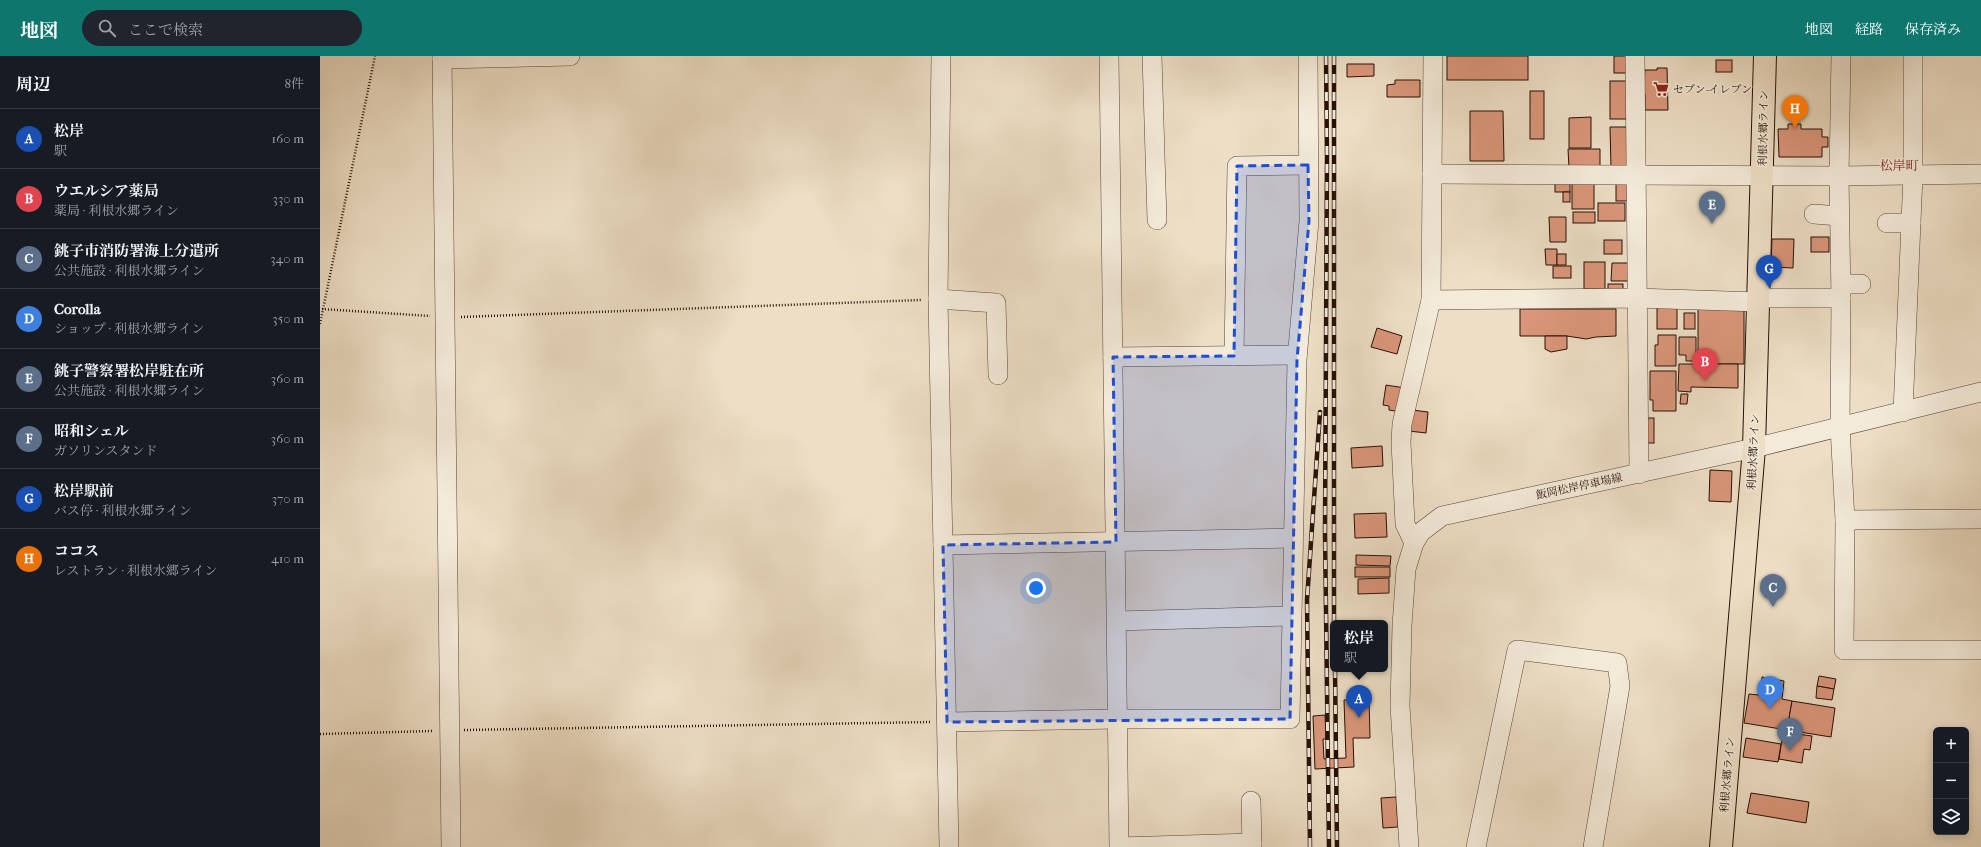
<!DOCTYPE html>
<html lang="ja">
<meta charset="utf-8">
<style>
:root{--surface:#171b24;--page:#20242c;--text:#f1f3f6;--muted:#9ea1a6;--line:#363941;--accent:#0f766e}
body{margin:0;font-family:"IM FELL French Canon","Noto Serif JP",serif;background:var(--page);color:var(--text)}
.controls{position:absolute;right:12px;bottom:12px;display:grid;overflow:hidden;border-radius:6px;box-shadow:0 2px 10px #0003}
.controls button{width:36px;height:36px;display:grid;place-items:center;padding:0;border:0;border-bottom:1px solid var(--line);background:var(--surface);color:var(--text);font:20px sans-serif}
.you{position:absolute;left:716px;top:532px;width:14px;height:14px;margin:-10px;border:3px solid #fff;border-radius:50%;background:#1a73e8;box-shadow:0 0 0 6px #1a73e833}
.badge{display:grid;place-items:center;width:26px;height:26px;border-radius:50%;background:var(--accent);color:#fff;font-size:13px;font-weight:700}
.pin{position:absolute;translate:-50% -33px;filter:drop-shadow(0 1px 2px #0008)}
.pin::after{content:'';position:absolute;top:21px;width:14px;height:12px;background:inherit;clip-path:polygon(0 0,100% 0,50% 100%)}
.popup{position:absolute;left:1010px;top:564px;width:58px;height:52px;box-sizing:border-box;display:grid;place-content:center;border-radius:6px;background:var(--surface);filter:drop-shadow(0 1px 3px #0005);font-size:13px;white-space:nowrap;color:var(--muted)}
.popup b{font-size:15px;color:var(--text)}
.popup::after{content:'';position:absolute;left:50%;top:100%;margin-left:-8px;border:8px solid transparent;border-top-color:var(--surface)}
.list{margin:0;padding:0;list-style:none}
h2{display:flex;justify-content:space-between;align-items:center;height:52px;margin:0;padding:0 16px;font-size:17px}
h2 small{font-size:13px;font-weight:400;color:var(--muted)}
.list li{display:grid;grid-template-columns:26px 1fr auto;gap:12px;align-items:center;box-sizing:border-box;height:60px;padding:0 16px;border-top:1px solid var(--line)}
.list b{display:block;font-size:15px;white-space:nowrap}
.list p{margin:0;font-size:13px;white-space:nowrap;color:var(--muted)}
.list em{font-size:13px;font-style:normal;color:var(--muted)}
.icon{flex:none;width:22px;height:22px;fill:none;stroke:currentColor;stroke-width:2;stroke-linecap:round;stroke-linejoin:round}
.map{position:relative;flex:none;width:1661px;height:791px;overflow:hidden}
header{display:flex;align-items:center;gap:24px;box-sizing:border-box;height:56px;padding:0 20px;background:var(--accent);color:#fff}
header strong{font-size:19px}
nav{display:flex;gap:22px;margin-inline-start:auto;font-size:14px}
.search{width:280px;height:36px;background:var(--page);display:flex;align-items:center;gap:10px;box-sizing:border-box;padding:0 14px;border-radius:22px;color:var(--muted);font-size:15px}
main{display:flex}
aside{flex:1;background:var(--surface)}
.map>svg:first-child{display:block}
.building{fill:#da967a;stroke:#261007}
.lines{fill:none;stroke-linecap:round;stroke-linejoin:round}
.minor-casing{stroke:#584436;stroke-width:20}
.highway-casing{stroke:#261007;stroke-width:24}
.path{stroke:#261007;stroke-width:2.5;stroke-dasharray:1 2;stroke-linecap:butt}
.minor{stroke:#f3ead9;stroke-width:19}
.highway{stroke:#eddec5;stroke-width:22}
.rail-casing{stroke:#261007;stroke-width:4.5}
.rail{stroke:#f3ead9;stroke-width:3;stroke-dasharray:9;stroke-linecap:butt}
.marked{fill:#1d4ed8;fill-opacity:0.2;stroke:#1d4ed8;stroke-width:3;stroke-dasharray:8 5;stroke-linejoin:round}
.labels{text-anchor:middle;stroke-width:3;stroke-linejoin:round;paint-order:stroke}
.poi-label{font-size:11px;fill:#261007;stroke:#f3ead9;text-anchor:start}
.street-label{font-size:11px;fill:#261007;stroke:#f3ead9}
.quarter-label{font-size:13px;fill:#7a1f14;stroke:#f3ead9}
</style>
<header>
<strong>地図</strong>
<div class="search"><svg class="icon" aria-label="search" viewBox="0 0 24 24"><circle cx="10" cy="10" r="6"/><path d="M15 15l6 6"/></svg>ここで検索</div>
<nav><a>地図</a><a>経路</a><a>保存済み</a></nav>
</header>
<main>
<aside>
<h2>周辺<small>8件</small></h2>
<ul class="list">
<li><span class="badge" style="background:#1a4fb4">A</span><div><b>松岸</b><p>駅</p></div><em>160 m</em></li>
<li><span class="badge" style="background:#e0444e">B</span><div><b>ウエルシア薬局</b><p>薬局 · 利根水郷ライン</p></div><em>330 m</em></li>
<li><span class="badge" style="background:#5c6f8a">C</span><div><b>銚子市消防署海上分遣所</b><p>公共施設 · 利根水郷ライン</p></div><em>340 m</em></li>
<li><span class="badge" style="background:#3f7fe0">D</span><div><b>Corolla</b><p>ショップ · 利根水郷ライン</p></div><em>350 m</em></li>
<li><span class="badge" style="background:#5c6f8a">E</span><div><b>銚子警察署松岸駐在所</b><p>公共施設 · 利根水郷ライン</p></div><em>360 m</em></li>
<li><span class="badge" style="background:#5c6f8a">F</span><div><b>昭和シェル</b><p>ガソリンスタンド</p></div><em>360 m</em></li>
<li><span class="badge" style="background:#1a4fb4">G</span><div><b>松岸駅前</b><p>バス停 · 利根水郷ライン</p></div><em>370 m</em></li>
<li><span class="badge" style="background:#e8710a">H</span><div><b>ココス</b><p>レストラン · 利根水郷ライン</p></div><em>410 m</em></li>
</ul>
</aside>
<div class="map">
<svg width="1661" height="791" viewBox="0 0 1661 791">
<rect width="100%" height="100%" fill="#eddec5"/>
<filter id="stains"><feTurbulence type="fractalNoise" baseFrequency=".005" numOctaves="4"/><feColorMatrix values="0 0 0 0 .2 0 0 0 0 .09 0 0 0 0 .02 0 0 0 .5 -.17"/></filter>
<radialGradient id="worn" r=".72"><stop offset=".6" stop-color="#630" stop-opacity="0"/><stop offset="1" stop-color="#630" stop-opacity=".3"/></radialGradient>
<g class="building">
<rect x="1127" y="0" width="81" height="24"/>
<rect x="1294" y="0" width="15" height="17"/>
<rect x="1396" y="4" width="16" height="12"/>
<polygon points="1027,8 1054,8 1054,20 1027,21"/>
<polygon points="1337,12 1347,12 1348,54 1325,54 1325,38 1323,38 1325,14 1337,14"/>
<polygon points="1075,24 1100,24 1100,41 1067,41 1067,29 1075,28"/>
<rect x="1290" y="25" width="17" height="38"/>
<rect x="1210" y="35" width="14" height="48"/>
<polygon points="1150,55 1183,55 1184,105 1150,105"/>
<polygon points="1271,61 1271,92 1249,92 1249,62"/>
<polygon points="1468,68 1481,68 1481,73 1502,73 1502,81 1508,81 1508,91 1502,91 1502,101 1459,101 1458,73 1468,73"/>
<polygon points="1290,71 1307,71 1307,111 1291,111"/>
<polygon points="1248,93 1280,93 1280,112 1249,112"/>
<rect x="1296" y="123" width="12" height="22"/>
<rect x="1235" y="124" width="15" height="12"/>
<rect x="1252" y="125" width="22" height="28"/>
<rect x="1243" y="136" width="7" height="10"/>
<rect x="1278" y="147" width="27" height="18"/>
<rect x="1253" y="156" width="22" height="11"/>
<polygon points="1229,161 1246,161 1246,186 1230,186"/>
<rect x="1491" y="181" width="18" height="15"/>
<polygon points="1452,183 1474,183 1473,212 1451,211"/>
<rect x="1284" y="184" width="18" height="14"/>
<polygon points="1225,193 1237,193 1237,209 1226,209"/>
<rect x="1237" y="198" width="9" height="11"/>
<rect x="1264" y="206" width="21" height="27"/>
<polygon points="1292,207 1309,207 1309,225 1291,225"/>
<rect x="1233" y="210" width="18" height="12"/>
<rect x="1288" y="228" width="15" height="11"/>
<rect x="1337" y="248" width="20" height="25"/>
<polygon points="1378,251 1424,252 1424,308 1378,308"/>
<polygon points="1200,253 1296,253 1296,280 1276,281 1266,283 1247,280 1200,280"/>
<rect x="1364" y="257" width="11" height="16"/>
<polygon points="1057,272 1082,280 1077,298 1051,291"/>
<polygon points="1338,279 1356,279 1356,310 1335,310 1335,289 1338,289"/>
<polygon points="1225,280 1247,280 1247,293 1231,296 1225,293"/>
<polygon points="1359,281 1376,281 1376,305 1366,305 1366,299 1359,299"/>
<polygon points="1359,308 1418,308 1418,332 1371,331 1371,336 1358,335"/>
<polygon points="1330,315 1356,315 1356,355 1333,355 1333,344 1330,344"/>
<polygon points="1066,329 1085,332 1081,356 1069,354 1069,350 1063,349"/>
<polygon points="1361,338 1368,338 1367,348 1360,348"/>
<polygon points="1092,354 1108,356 1106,377 1089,375"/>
<rect x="1321" y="362" width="13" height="25"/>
<polygon points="1062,390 1063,410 1032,412 1031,392"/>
<polygon points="1390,414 1412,415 1411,446 1389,445"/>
<polygon points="1066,457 1067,481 1035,482 1034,458"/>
<polygon points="1036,499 1071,500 1070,510 1036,509"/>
<rect x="1035" y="511" width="35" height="10"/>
<polygon points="1069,522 1069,537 1038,538 1038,523"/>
<polygon points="1499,620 1516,623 1514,633 1497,630"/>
<polygon points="1442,621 1464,625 1462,643 1472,645 1467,674 1424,667 1429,638 1439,639"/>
<polygon points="1497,630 1514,633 1512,644 1496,642"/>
<polygon points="1030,634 1045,634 1045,642 1049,641 1050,682 1033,682 1034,711 995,713 993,660 1005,659 1006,683 1003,683 1004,703 1026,702 1024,644 1031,644"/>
<polygon points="1472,645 1515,652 1511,681 1467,674"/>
<polygon points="1463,676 1492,680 1490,694 1484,693 1482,707 1459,703"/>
<polygon points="1426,682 1461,688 1458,706 1423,701"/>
<polygon points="1431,737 1489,746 1486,767 1427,757"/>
<polygon points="1076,741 1078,771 1063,772 1061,742"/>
</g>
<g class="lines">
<defs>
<g id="minor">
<polyline points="122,0 131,791"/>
<polyline points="621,0 618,243 629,791"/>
<polyline points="789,0 799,791 932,787"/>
<polyline points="832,0 837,164"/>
<polyline points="1315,0 1319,418"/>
<polyline points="1521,0 1519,120 1521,242 1520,371 1525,464 1524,594 1661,594"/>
<polyline points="122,3 250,0"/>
<polyline points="1112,118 1519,120 1661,118"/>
<polyline points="1494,158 1519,160"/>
<polyline points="1567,167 1591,167"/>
<polyline points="1521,228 1541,228"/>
<polyline points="1439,242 1521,242"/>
<polyline points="618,243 676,247 678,319"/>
<polyline points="1111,244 1316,242 1439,246"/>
<polyline points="914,300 917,110 988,109"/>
<polyline points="793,301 977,299"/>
<polyline points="1583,356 1593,119 1593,0"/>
<polyline points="1525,464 1661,463"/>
<polyline points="1094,487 1085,468 1081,386 1082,368 1111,244 1113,0"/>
<polyline points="623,489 973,482"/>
<polyline points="797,565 971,560"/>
<polyline points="627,666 798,663 970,663 977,304 989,165 988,0"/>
<polyline points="931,745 932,791"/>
<polyline points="1089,791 1080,650 1082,569 1086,513 1094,487 1101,476 1122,460 1434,392 1661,336"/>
<polyline points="1156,791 1197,594 1297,607 1300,630 1273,791"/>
</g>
<polyline id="highway" points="1401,791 1434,392 1445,0"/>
</defs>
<use href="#minor" class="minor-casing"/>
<use href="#highway" class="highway-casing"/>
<g class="path">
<polyline points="2,253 110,260"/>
<polyline points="141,261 601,244"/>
<polyline points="0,268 55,0"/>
<polyline points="144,674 611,666"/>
<polyline points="0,678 113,675"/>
</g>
<use href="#minor" class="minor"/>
<use href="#highway" class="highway"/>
<defs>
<g id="rail">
<polyline points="1006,0 1007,100 1005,476 1009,791"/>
<polyline points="1014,0 1014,567"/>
<polyline points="1015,613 1017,791"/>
<polyline points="990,791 987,544 1000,356"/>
</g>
</defs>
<use href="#rail" class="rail-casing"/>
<use href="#rail" class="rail"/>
</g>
<path class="marked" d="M988 109 989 165 977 304 970 663 627 666 623 489 796 486 793 301 914 300 917 110Z"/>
<defs>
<symbol id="supermarket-bare" viewBox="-9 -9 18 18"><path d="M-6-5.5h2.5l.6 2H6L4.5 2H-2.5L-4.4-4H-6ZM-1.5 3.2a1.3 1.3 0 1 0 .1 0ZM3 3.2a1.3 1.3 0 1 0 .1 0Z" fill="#8f2418" stroke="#f3ead9" stroke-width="2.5" paint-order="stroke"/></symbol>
</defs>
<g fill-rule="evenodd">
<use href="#supermarket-bare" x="1330" y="22" width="22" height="22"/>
</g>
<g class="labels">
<g class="poi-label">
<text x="1353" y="37">セブン-イレブン</text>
</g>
<g class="street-label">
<text transform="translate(1443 72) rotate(-89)" y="4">利根水郷ライン</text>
<text transform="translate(1433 396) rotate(-87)" y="4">利根水郷ライン</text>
<text transform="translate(1259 430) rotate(-12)" y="4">飯岡松岸停車場線</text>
<text transform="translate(1407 719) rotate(-85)" y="4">利根水郷ライン</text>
</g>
<g class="quarter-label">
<text x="1579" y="114">松岸町</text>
</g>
</g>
<rect width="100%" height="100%" filter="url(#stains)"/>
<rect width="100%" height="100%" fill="url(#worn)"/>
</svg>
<div class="controls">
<button>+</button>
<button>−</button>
<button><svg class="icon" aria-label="layers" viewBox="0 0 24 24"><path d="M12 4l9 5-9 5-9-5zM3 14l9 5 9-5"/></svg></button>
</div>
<div class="you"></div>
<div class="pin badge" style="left:1039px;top:662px;background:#1a4fb4">A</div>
<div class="popup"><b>松岸</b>駅</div>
<div class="pin badge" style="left:1385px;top:325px;background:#e0444e">B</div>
<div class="pin badge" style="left:1453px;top:551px;background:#5c6f8a">C</div>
<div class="pin badge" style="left:1450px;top:653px;background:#3f7fe0">D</div>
<div class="pin badge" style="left:1392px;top:168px;background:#5c6f8a">E</div>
<div class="pin badge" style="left:1470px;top:695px;background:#5c6f8a">F</div>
<div class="pin badge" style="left:1449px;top:232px;background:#1a4fb4">G</div>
<div class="pin badge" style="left:1475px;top:72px;background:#e8710a">H</div>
</div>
</main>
